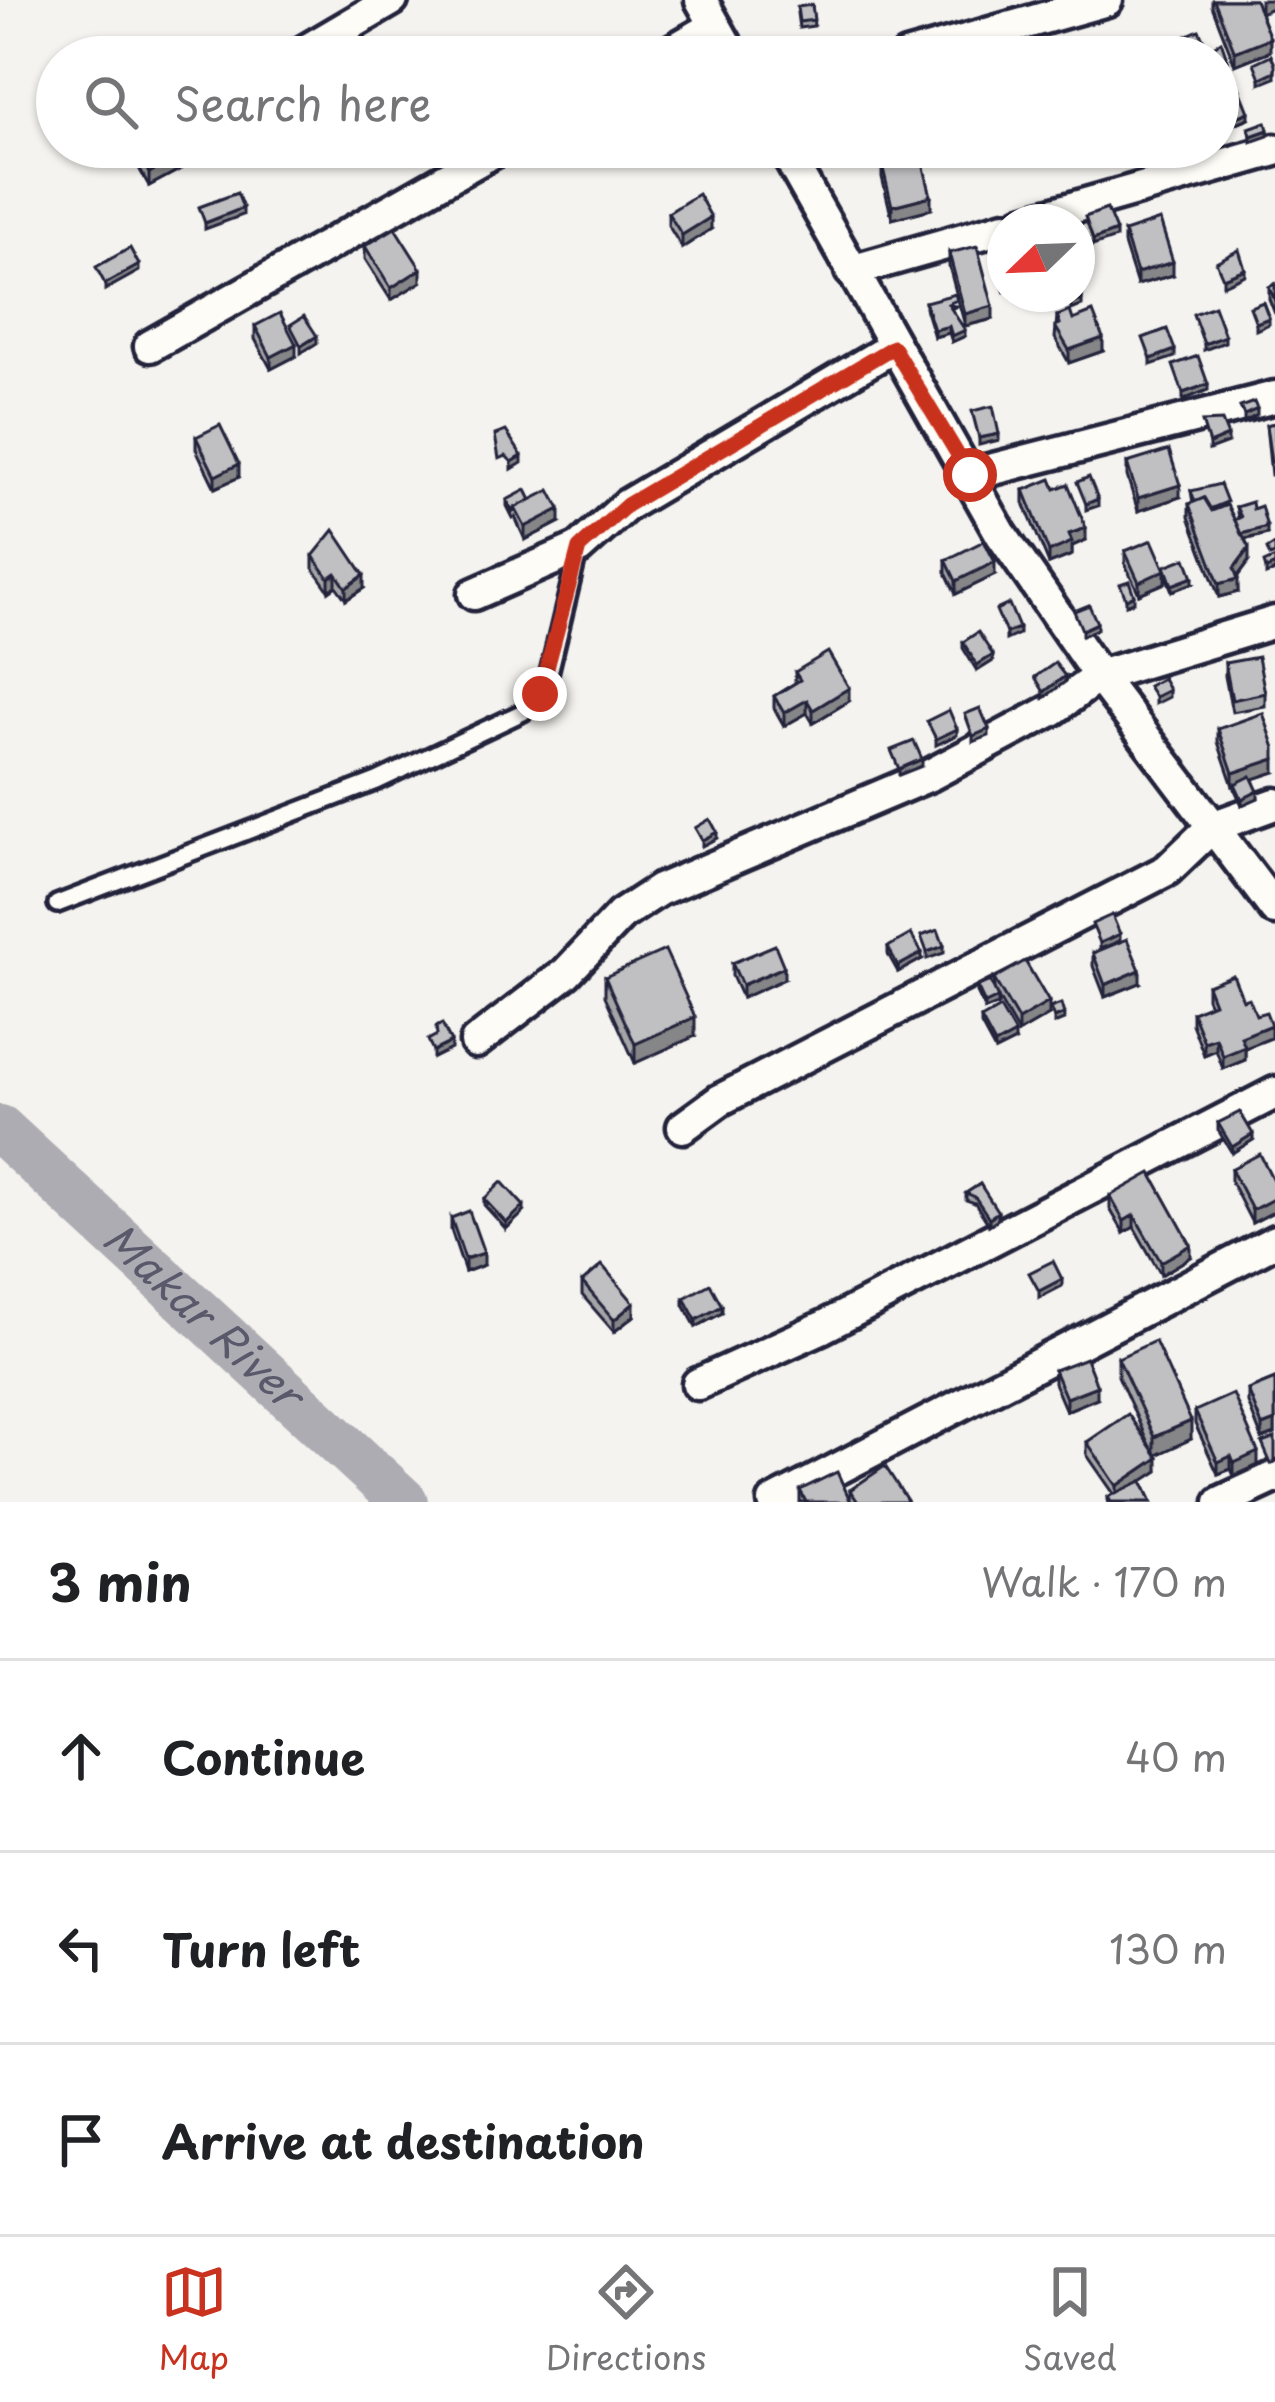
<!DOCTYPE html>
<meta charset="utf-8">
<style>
:root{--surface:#fff;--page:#f2f2f2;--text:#202124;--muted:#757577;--line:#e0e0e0;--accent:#c8321e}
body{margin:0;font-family:"Playpen Sans",sans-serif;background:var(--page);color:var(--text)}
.compass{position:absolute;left:987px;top:204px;width:108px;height:108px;border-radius:50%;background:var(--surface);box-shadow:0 3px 9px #0004;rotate:247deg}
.stop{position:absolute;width:36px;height:36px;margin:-27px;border:9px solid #c8321e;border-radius:50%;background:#fff}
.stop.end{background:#c8321e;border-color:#fff;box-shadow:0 3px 12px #0008}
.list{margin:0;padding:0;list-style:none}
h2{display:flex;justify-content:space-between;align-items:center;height:156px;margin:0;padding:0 48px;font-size:51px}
h2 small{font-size:39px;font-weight:400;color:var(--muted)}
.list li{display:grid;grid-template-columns:78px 1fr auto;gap:36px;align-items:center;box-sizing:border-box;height:192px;padding:0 48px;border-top:3px solid var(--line)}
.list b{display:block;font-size:45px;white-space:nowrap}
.list em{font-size:39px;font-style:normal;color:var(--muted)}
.icon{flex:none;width:66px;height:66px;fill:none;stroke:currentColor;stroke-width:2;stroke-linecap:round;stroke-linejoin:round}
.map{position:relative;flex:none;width:1275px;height:1502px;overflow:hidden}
.search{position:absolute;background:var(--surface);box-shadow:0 3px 9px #0004;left:36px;right:36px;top:36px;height:132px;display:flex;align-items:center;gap:30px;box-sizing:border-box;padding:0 42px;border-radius:66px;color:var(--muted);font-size:45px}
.sheet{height:732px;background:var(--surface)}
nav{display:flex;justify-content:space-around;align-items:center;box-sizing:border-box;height:168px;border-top:3px solid var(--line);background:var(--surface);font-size:33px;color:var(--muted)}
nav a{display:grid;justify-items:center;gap:6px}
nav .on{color:var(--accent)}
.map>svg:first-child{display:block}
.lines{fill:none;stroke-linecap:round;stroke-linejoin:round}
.river{stroke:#acacb2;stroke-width:48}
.service-casing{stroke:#22223b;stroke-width:24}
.minor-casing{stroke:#22223b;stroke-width:39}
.service{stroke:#fdfcf7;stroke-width:15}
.minor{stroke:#fdfcf7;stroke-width:30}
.wall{fill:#a5a4a7;stroke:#22223b;stroke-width:3}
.shaded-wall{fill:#868688;stroke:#22223b;stroke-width:3}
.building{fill:#c0bfc2;stroke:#22223b;stroke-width:3}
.route{stroke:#c8321e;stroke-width:15}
.labels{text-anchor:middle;stroke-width:12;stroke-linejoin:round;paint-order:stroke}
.water-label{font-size:42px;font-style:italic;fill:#59596b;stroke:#fdfcf7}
</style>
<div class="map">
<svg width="1275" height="1502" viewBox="0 0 1275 1502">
<rect width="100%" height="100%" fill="#f4f3ef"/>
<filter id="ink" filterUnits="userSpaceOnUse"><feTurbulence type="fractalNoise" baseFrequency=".00833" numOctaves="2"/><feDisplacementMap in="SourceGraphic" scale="24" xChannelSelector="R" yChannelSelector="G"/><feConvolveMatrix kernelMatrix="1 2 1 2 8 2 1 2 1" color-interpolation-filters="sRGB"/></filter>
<g filter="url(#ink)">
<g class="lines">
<path class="river" id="s1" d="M0 1129 404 1502"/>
<defs>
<polyline id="service" points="57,904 377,781 523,712 549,673 579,548"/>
<g id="minor">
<polyline points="701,0 733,57"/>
<polyline points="295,57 392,0"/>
<polyline points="661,57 715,26"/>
<polyline points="906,57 1107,0"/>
<polyline points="783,147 1001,534 1099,676 1275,909"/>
<polyline points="1023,222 1275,150"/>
<polyline points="851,271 1005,227"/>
<polyline points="150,346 502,147"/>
<polyline points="970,475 1275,397"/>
<polyline points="474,594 579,548 627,505 893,347"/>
<polyline points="476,1042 566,973 621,915 659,890 930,775 1054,709 1099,676 1275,622"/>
<polyline points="683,1127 720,1100 1167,870 1212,827 1275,804"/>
<polyline points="698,1384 823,1327 1275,1093"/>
<polyline points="774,1502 1275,1241"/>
<polyline points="1221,1502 1275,1477"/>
</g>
</defs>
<use href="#service" class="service-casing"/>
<use href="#minor" class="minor-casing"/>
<use href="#service" class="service"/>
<use href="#minor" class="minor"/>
</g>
<g class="wall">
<polygon points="1212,0 1255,0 1270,51 1235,65 1212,6"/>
<polygon points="812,5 814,26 799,28 797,13"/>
<polygon points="1220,90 1249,118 1232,125 1220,96"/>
<polygon points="140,157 188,165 149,186 140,170"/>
<polygon points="882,164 931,209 892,219 882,177"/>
<polygon points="668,213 711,229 682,248 668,225"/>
<polygon points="1124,232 1173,275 1137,285 1124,244"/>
<polygon points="365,246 421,282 391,300 365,259"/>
<polygon points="1005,251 1005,293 997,266 997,254"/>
<polygon points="949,253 993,319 965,326 949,266"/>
<polygon points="1275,284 1275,314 1269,299 1269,287"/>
<polygon points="925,302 957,306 951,309 965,336 952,342 949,333 934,337 925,308"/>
<polygon points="1057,316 1073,320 1103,351 1069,363 1055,338"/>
<polygon points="255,326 296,356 271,369 255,339"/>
<polygon points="1275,423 1275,475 1271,475 1266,425"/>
<polygon points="196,437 239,477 215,488 196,449"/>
<polygon points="1127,463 1180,497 1138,511 1127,476"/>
<polygon points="1055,489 1086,540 1072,546 1072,555 1049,564 1024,503 1024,490"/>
<polygon points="1191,491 1227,506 1235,521 1238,518 1236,507 1253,509 1267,534 1244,540 1249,561 1237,577 1238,592 1219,597 1189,517 1189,504 1193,503"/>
<polygon points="507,500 531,500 560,522 525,540 515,517 513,518 507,506"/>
<polygon points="1125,551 1165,570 1193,583 1172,591 1165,573 1165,583 1139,594 1125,564"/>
<polygon points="313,556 364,588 346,600 336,586 329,591 313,568"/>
<polygon points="946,560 995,575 956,594 946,573"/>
<polygon points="963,642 993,661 977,671 963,648"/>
<polygon points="1225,663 1265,693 1265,706 1232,712 1225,676"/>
<polygon points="795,672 849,701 813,723 807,713 784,726 774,708 774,696 795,683"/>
<polygon points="1218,729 1275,772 1253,779 1258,798 1242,805 1235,790 1235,785 1233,786 1218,742"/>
<polygon points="888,947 922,959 898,972 888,954"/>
<polygon points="1093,953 1140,983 1105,997 1093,966"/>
<polygon points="732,963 784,979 742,998 732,976"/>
<polygon points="605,977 695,1036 635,1063 605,996"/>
<polygon points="994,979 1049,1015 1018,1033 997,996 998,1005 985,1010 977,993 977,987 994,990"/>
<polygon points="1207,985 1243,1000 1256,1015 1271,1038 1245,1048 1245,1060 1223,1069 1216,1050 1204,1055 1192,1024 1192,1012 1210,1005 1207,998"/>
<polygon points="981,1019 1015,1041 995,1051 981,1025"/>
<polygon points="1218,1123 1253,1140 1232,1153 1218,1130"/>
<polygon points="1231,1169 1275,1184 1275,1211 1252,1223 1231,1182"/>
<polygon points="980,1184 998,1219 989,1225 975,1203 966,1200 966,1193"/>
<polygon points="1110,1196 1191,1257 1161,1275 1134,1227 1124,1233 1110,1209"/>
<polygon points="484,1199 524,1212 506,1229 484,1205"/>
<polygon points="451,1218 484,1265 465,1272 451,1230"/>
<polygon points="582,1282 634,1316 614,1332 582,1295"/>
<polygon points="684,1298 722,1313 696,1327 684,1305"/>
<polygon points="1118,1358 1191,1439 1156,1455 1158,1471 1142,1481 1152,1502 1108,1502 1108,1497 1114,1494 1087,1455 1087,1442 1149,1445 1118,1376"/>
<polygon points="1054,1370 1097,1398 1066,1411 1054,1383"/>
<polygon points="1275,1379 1275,1434 1262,1439 1248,1403 1248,1390"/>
<polygon points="1195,1411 1258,1465 1234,1476 1231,1469 1218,1474 1195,1424"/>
<polygon points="800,1490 850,1498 850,1490 908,1502 800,1502"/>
</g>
<g class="shaded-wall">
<polygon points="1260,0 1275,0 1275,7 1260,13"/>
<polygon points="1270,38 1270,51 1235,65 1235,52"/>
<polygon points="1205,43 1205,50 1186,57 1186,51"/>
<polygon points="1118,48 1118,55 1113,57 1103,57 1103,55"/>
<polygon points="1228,61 1228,67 1218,70 1218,64"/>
<polygon points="1275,71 1275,78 1260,84 1260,78"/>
<polygon points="1249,112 1249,118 1232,125 1232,119"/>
<polygon points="1268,130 1268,136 1251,142 1251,136"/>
<polygon points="188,152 188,165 149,186 149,173"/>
<polygon points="931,196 931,209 892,219 892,206"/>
<polygon points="243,208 243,215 205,229 205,223"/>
<polygon points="711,217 711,229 682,248 682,235"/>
<polygon points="1116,231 1116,238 1093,246 1093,240"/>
<polygon points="1082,262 1082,275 1077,277 1077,264"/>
<polygon points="1173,262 1173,275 1137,285 1137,273"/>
<polygon points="139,265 139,271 105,290 105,284"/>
<polygon points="421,269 421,282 391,300 391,288"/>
<polygon points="1245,269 1245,275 1223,285 1223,278"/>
<polygon points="1082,300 1082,306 1071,310 1071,304"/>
<polygon points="993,306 993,319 965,326 965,314"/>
<polygon points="1269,318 1269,324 1256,330 1256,323"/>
<polygon points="949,326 949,333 934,337 934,330"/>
<polygon points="965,330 965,336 952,342 952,336"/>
<polygon points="317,336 317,343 301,353 301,346"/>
<polygon points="1225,336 1225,342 1204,350 1204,344"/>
<polygon points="1103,338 1103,351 1069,363 1069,350"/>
<polygon points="296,344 296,356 271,369 271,357"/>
<polygon points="1175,350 1175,357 1151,365 1151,359"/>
<polygon points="1208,384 1208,390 1183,400 1183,393"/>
<polygon points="1257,409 1257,415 1244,422 1244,415"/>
<polygon points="999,434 999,440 979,445 979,438"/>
<polygon points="1228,436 1228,443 1209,450 1209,444"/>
<polygon points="522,456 522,463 512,469 512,462"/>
<polygon points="239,464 239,477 215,488 215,476"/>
<polygon points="1180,485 1180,497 1138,511 1138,498"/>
<polygon points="1098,499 1098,506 1086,510 1086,504"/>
<polygon points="560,509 560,522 525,540 525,527"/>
<polygon points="1267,527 1267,534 1241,540 1241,534"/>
<polygon points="1086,528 1086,540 1072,546 1072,555 1049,564 1049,552 1069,534"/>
<polygon points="1249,548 1249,561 1235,580 1238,579 1238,592 1219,597 1219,584 1234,568"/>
<polygon points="995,562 995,575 956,594 956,581"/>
<polygon points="1275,565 1275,571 1266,575 1266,569"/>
<polygon points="1165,570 1165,583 1139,594 1139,582"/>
<polygon points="336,573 336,586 329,591 329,578"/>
<polygon points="364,575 364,588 346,600 346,588"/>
<polygon points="1193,577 1193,583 1172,591 1172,585"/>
<polygon points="1134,595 1134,602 1126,605 1126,599"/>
<polygon points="1097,623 1097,629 1082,636 1082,630"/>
<polygon points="1019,628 1019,634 1006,640 1006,633"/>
<polygon points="993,655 993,661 977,671 977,665"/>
<polygon points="1065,676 1065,682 1044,698 1044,692"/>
<polygon points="849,688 849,701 813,723 813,710"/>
<polygon points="1169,690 1169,697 1155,704 1155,697"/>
<polygon points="807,700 807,713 784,726 784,713"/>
<polygon points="957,729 957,735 936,745 936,739"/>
<polygon points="989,729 989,736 973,742 973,736"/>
<polygon points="922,759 922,766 899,775 899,769"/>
<polygon points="1275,759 1275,772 1233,786 1233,773"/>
<polygon points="1258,791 1258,798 1242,805 1242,799"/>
<polygon points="717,832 717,838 702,846 702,840"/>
<polygon points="1120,934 1120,941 1100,949 1100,943"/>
<polygon points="944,946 944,953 927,959 927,952"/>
<polygon points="922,953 922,959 898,972 898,966"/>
<polygon points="784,967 784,979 742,998 742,985"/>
<polygon points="1140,970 1140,983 1105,997 1105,985"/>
<polygon points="998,998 998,1005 985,1010 985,1004"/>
<polygon points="1049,1002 1049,1015 1018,1033 1018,1020"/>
<polygon points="1064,1014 1064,1020 1054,1024 1054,1018"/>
<polygon points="695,1017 695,1036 635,1063 635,1044"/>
<polygon points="1271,1025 1271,1038 1245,1048 1245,1060 1223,1069 1223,1056 1241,1037"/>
<polygon points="1015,1034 1015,1041 995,1051 995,1045"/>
<polygon points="1216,1038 1216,1050 1204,1055 1204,1042"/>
<polygon points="451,1042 451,1049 433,1058 433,1051"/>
<polygon points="1253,1134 1253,1140 1232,1153 1232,1147"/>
<polygon points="1275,1198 1275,1211 1252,1223 1252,1210"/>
<polygon points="524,1206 524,1212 506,1229 506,1223"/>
<polygon points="998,1212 998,1219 989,1225 989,1218"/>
<polygon points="1134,1215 1134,1227 1124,1233 1124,1221"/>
<polygon points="1191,1245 1191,1257 1161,1275 1161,1262"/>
<polygon points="484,1253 484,1265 465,1272 465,1259"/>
<polygon points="1062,1279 1062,1286 1039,1298 1039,1291"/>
<polygon points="634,1303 634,1316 614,1332 614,1320"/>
<polygon points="722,1306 722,1313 696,1327 696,1320"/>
<polygon points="1097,1386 1097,1398 1066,1411 1066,1398"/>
<polygon points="1191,1421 1191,1439 1154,1456 1154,1437"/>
<polygon points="1275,1421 1275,1434 1262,1439 1262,1426"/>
<polygon points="1258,1452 1258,1465 1234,1476 1234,1463"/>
<polygon points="1231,1456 1231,1469 1218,1474 1218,1462"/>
<polygon points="1158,1458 1158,1471 1117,1498 1117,1486"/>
</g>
<g class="building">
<polygon points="1214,0 1255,0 1270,38 1235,52"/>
<polygon points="812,5 814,20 799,22 797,7"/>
<polygon points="1199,30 1205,43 1186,51 1181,38"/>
<polygon points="1114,39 1118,48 1103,55 1098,45"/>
<polygon points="1221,41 1228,61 1218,64 1218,57 1204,57 1203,53"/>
<polygon points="1017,45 1020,57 982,57 982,55"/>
<polygon points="1271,55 1275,64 1275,71 1260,78 1254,63"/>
<polygon points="1237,82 1249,112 1232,119 1220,90"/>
<polygon points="1266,122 1268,130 1251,136 1249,128"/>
<polygon points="158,147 185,147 188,152 149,173 140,157"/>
<polygon points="921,155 931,196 892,206 882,164"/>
<polygon points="237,193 243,208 205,223 199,207"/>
<polygon points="698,194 711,217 682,235 668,213"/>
<polygon points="1107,209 1116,231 1093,240 1085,217"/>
<polygon points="1062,210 1067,222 1033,222"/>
<polygon points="1160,220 1173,262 1137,273 1124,232"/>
<polygon points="395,228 421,269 391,288 365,246"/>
<polygon points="977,246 993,306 965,314 949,253"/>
<polygon points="130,248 139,265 105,284 96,267"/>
<polygon points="1239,250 1245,269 1223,278 1216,262"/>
<polygon points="1005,251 1005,280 997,254"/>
<polygon points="1275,284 1275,301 1269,287"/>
<polygon points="1077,285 1083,292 1082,300 1071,304 1068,296 1061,298 1059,294 1077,294"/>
<polygon points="955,294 957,300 948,304 965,330 952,336 949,326 934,330 925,302"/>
<polygon points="1263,302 1269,318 1256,323 1250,307"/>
<polygon points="1214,306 1225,336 1204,344 1193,314"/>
<polygon points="1070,311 1073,320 1093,312 1103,338 1069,350 1055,326 1060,324 1057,316"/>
<polygon points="280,313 296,344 271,357 255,326"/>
<polygon points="304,316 317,336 301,346 290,325"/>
<polygon points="1167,329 1175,350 1151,359 1143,338"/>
<polygon points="1198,356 1208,384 1183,393 1173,365"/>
<polygon points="1254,402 1257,409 1244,415 1240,407"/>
<polygon points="993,406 999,434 979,438 972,411"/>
<polygon points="1222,421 1228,436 1209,444 1202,422"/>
<polygon points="1275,423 1275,462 1271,462 1266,425"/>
<polygon points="220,425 239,464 215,476 196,437"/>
<polygon points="506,431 522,456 512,462 506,456 499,459 495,435"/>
<polygon points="1169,450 1180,485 1138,498 1127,463"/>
<polygon points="1089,477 1098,499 1086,504 1077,482"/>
<polygon points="1051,479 1055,489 1068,484 1086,528 1069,534 1072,542 1049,552 1024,490"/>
<polygon points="1220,484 1227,502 1210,509 1204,498 1195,502 1191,491"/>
<polygon points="526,490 531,500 515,508 516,510 513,512 507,500"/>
<polygon points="550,490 560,509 525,527 515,508"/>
<polygon points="1204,498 1212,511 1227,505 1249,548 1234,568 1238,579 1219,584 1189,504"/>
<polygon points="1252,502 1253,509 1261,506 1267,527 1241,534 1235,520 1241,517 1236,507"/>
<polygon points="334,530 364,575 346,588 336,573 329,578 313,556"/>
<polygon points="1152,540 1165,570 1139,582 1125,551"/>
<polygon points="984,541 995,562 956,581 946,560"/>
<polygon points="1275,544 1275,554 1270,556 1267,549"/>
<polygon points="1186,558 1193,577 1172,585 1165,566"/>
<polygon points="1275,558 1275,565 1266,569 1264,563"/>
<polygon points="1129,581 1134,595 1126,599 1120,584"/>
<polygon points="1009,604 1019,628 1006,633 996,610"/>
<polygon points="1089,605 1097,623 1082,630 1074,611"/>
<polygon points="978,632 993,655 977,665 963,642"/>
<polygon points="828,652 849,688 813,710 807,700 784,713 774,696 800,680 795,672"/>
<polygon points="1258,657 1265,693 1232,700 1225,663"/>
<polygon points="1055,663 1065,676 1044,692 1035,677"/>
<polygon points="1163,678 1169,690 1155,697 1148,686"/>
<polygon points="980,708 989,729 973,736 965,714"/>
<polygon points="949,710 957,729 936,739 927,721"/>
<polygon points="1263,713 1275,748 1275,759 1233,773 1218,729"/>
<polygon points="914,741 922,759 899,769 891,750"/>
<polygon points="1251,776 1258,791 1242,799 1235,784"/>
<polygon points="710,819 717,832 702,840 695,828"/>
<polygon points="1112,915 1120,934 1100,943 1092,924"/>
<polygon points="938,930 944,946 927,952 921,936"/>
<polygon points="911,934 922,953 898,966 888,947"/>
<polygon points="1127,939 1140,970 1105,985 1093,953"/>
<polygon points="775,945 784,967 742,985 732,963"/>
<polygon points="665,950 695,1017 635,1044 605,977"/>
<polygon points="1025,961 1049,1002 1018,1020 994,979"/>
<polygon points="1233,975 1243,1000 1249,998 1256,1015 1266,1012 1271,1025 1241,1037 1245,1047 1223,1056 1216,1038 1204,1042 1192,1012 1214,1003 1207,985"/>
<polygon points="990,981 998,998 985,1004 977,987"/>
<polygon points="1061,1004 1064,1014 1054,1018 1050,1008"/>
<polygon points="1000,1008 1015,1034 995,1045 981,1019"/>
<polygon points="442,1024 451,1042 433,1051 428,1040 437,1035 436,1027"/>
<polygon points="1240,1112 1253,1134 1232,1147 1218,1123"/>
<polygon points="1260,1154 1275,1184 1275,1198 1252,1210 1231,1169"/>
<polygon points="1151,1173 1191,1245 1161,1262 1134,1215 1124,1221 1110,1196"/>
<polygon points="502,1182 524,1206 506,1223 484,1199"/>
<polygon points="980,1184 998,1212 989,1218 975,1197 966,1193"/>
<polygon points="469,1211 484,1253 465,1259 451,1218"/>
<polygon points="1053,1261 1062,1279 1039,1291 1029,1273"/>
<polygon points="602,1265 634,1303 614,1320 582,1282"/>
<polygon points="710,1284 722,1306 696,1320 684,1298"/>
<polygon points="1155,1341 1191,1421 1154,1437 1118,1358"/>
<polygon points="1086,1358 1097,1386 1066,1398 1054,1370"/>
<polygon points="1275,1379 1275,1421 1262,1426 1248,1390"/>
<polygon points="1233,1394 1258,1452 1234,1463 1231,1456 1218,1462 1195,1411"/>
<polygon points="1128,1414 1158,1458 1117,1486 1087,1442"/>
<polygon points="1275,1438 1275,1462 1271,1464 1262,1443"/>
<polygon points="885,1466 908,1502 858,1502 850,1490"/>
<polygon points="837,1472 851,1502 806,1502 800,1490"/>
<polygon points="1142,1481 1152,1502 1111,1502 1108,1497"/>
</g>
</g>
<g class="lines" filter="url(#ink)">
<polyline class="route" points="540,694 579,548 627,505 893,347 970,475"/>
</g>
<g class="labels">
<g class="water-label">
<text dy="15" stroke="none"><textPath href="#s1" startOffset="276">Makar River</textPath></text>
</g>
</g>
</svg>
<svg class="compass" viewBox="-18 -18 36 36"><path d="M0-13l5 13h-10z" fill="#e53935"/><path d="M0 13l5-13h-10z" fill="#757577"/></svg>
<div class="stop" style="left:970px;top:475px"></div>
<div class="stop end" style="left:540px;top:694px"></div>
<div class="search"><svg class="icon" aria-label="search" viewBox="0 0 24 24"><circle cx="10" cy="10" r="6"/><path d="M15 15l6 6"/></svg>Search here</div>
</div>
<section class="sheet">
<h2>3 min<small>Walk · 170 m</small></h2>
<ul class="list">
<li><svg class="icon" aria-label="ahead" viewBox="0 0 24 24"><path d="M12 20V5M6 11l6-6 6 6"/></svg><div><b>Continue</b></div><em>40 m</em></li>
<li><svg class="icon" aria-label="left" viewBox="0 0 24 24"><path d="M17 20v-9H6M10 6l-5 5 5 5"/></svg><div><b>Turn left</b></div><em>130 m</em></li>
<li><svg class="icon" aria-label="arrive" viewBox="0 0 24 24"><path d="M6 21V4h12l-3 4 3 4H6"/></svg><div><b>Arrive at destination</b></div></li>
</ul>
</section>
<nav>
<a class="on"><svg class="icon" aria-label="map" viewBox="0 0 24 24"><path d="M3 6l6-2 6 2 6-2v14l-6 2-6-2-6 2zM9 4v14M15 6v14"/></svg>Map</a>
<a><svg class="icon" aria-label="directions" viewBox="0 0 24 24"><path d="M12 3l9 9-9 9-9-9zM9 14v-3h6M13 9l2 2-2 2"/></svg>Directions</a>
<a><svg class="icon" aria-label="saved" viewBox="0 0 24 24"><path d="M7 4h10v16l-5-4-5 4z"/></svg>Saved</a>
</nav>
